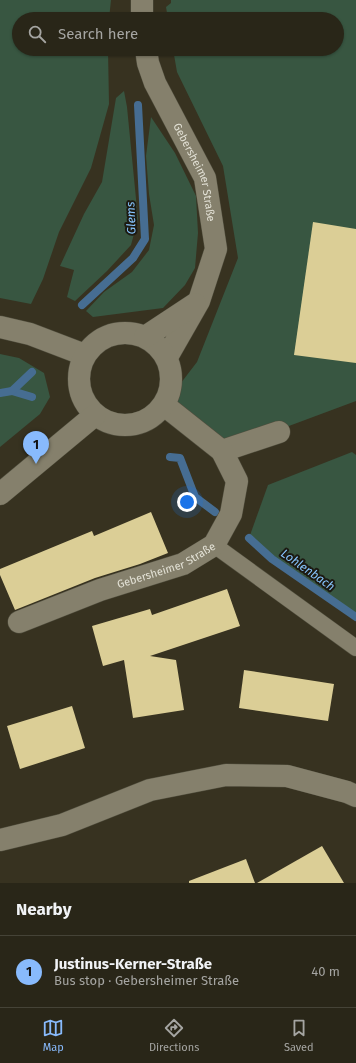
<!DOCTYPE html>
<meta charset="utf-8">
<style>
:root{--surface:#292618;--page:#353225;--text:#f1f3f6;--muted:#a5a5a2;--line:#454337;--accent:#88bafc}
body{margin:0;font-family:"Fira Sans",sans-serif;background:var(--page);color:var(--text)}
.you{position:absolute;left:187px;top:502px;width:14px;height:14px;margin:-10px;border:3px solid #fff;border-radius:50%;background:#1a73e8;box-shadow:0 0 0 6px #1a73e833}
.badge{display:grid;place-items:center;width:26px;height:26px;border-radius:50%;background:var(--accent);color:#111;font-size:13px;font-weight:700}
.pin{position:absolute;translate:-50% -33px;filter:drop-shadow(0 1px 2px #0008)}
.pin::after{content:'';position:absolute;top:21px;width:14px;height:12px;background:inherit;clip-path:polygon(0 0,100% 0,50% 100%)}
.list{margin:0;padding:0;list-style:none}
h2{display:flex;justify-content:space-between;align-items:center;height:52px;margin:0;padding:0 16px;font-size:17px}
h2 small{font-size:13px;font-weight:400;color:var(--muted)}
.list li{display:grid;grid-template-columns:26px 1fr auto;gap:12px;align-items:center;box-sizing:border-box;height:72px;padding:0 16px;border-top:1px solid var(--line)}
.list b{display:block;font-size:15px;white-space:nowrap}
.list p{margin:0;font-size:13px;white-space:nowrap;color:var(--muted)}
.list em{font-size:13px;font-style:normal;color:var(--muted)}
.icon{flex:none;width:22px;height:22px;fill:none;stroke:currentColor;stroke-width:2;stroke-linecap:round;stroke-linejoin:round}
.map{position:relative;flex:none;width:356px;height:883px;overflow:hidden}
.search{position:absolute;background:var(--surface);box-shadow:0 1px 3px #0004;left:12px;right:12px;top:12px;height:44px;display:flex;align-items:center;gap:10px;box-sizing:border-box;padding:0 14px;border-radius:22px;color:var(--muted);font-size:15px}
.sheet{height:124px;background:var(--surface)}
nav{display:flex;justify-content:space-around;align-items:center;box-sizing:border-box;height:56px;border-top:1px solid var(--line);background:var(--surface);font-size:11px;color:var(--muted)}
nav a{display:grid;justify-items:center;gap:2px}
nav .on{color:var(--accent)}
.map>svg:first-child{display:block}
.green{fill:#385641}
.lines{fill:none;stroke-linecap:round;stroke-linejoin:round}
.stream{stroke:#466d92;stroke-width:8}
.building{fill:#dbce96}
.lane-casing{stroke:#514e3e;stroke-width:17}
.street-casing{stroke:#514e3e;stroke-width:23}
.secondary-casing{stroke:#514e3e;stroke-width:23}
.lane{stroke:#85806c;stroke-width:16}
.street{stroke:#85806c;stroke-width:22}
.secondary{stroke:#85806c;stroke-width:22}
.labels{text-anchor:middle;stroke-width:4;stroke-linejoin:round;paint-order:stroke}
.street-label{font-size:11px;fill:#e3e1d6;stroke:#1c1a12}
.water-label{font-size:12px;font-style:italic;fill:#87c5fe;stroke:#1c1a12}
</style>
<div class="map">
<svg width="356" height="883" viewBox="0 0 356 883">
<rect width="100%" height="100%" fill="#373220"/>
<g class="green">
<polygon points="0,0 111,0 109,19 19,19 19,49 108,49 109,104 91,168 59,232 43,279 31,304 0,298"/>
<polygon points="171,0 356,0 356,401 222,451 164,405 197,362 238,258 223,166 177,72 173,49 337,49 337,19 168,19 166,7 171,3"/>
<polygon points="124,91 127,107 138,219 131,245 107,271 75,301 67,297 74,270 60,266 84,214 102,182 116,98"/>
<polygon points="151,117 175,153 196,196 198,233 195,268 185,285 163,308 93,317 86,311 104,292 132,272 149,250 154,225 149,194 146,156"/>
<polygon points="0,354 19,358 44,373 50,397 40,414 0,447"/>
<polygon points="352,452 356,455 356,617 272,559 249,538 268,485"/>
</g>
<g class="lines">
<g class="stream">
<polyline points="82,305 133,258 145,239 138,105"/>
<polyline points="12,391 32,397"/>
<polyline points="0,393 12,391 32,372"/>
<polyline points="170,457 180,458 195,497 215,512"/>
<polyline points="249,538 272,559 356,617"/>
</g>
</g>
<g class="building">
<polygon points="313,222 356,229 356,363 294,355"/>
<polygon points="151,512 168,553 140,564 95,578 15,610 0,575 0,569 92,531 94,536"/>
<polygon points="227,589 240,626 150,656 176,660 184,710 133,718 124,660 103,666 92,626 150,609 152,615"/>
<polygon points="244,670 334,684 328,721 239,708"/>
<polygon points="72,706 85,748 20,769 7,726"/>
<polygon points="322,846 344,883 257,883"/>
<polygon points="246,859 255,883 189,883 189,881"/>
</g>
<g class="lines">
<defs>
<polyline id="lane" points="214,545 356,648"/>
<g id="street">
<polyline points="0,327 30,334 85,355"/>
<polyline points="222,451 279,432"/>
<path id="s1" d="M19 622 100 590 183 564 214 545 231 514 237 481 222 451 164 405"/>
</g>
<g id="secondary">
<polyline points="142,0 142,19"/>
<path id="s2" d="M146 49 148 63 155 83 205 178 216 249 199 301 167 357"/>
<circle cx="125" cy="379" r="46"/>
<polyline points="145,337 195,304"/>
<polyline points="0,494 95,415"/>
<polyline points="0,840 62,825 150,790 226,775 287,776 347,792 356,796"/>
</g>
</defs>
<use href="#lane" class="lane-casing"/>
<use href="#street" class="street-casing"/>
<use href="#secondary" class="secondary-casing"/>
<use href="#lane" class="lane"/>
<use href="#street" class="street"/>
<use href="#secondary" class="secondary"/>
</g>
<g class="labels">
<g class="street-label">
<text dy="4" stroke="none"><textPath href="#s2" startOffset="134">Gebersheimer Straße</textPath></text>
<text dy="4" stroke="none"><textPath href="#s1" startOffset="158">Gebersheimer Straße</textPath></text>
</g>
<g class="water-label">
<text transform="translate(131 218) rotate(-92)" y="4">Glems</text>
<text transform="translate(308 570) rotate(35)" y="4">Lohlenbach</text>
</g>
</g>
</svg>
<div class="you"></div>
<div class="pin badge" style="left:36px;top:464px">1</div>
<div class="search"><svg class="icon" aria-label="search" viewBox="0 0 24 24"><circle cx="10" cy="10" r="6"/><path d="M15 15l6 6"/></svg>Search here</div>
</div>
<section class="sheet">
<h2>Nearby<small></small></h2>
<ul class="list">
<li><span class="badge">1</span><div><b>Justinus-Kerner-Straße</b><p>Bus stop · Gebersheimer Straße</p></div><em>40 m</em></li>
</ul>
</section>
<nav>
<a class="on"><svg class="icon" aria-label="map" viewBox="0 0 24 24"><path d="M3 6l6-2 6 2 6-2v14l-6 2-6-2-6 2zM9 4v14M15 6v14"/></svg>Map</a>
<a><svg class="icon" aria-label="directions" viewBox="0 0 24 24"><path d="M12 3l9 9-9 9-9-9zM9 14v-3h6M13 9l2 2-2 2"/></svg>Directions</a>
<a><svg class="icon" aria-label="saved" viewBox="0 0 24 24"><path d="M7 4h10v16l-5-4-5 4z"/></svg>Saved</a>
</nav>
